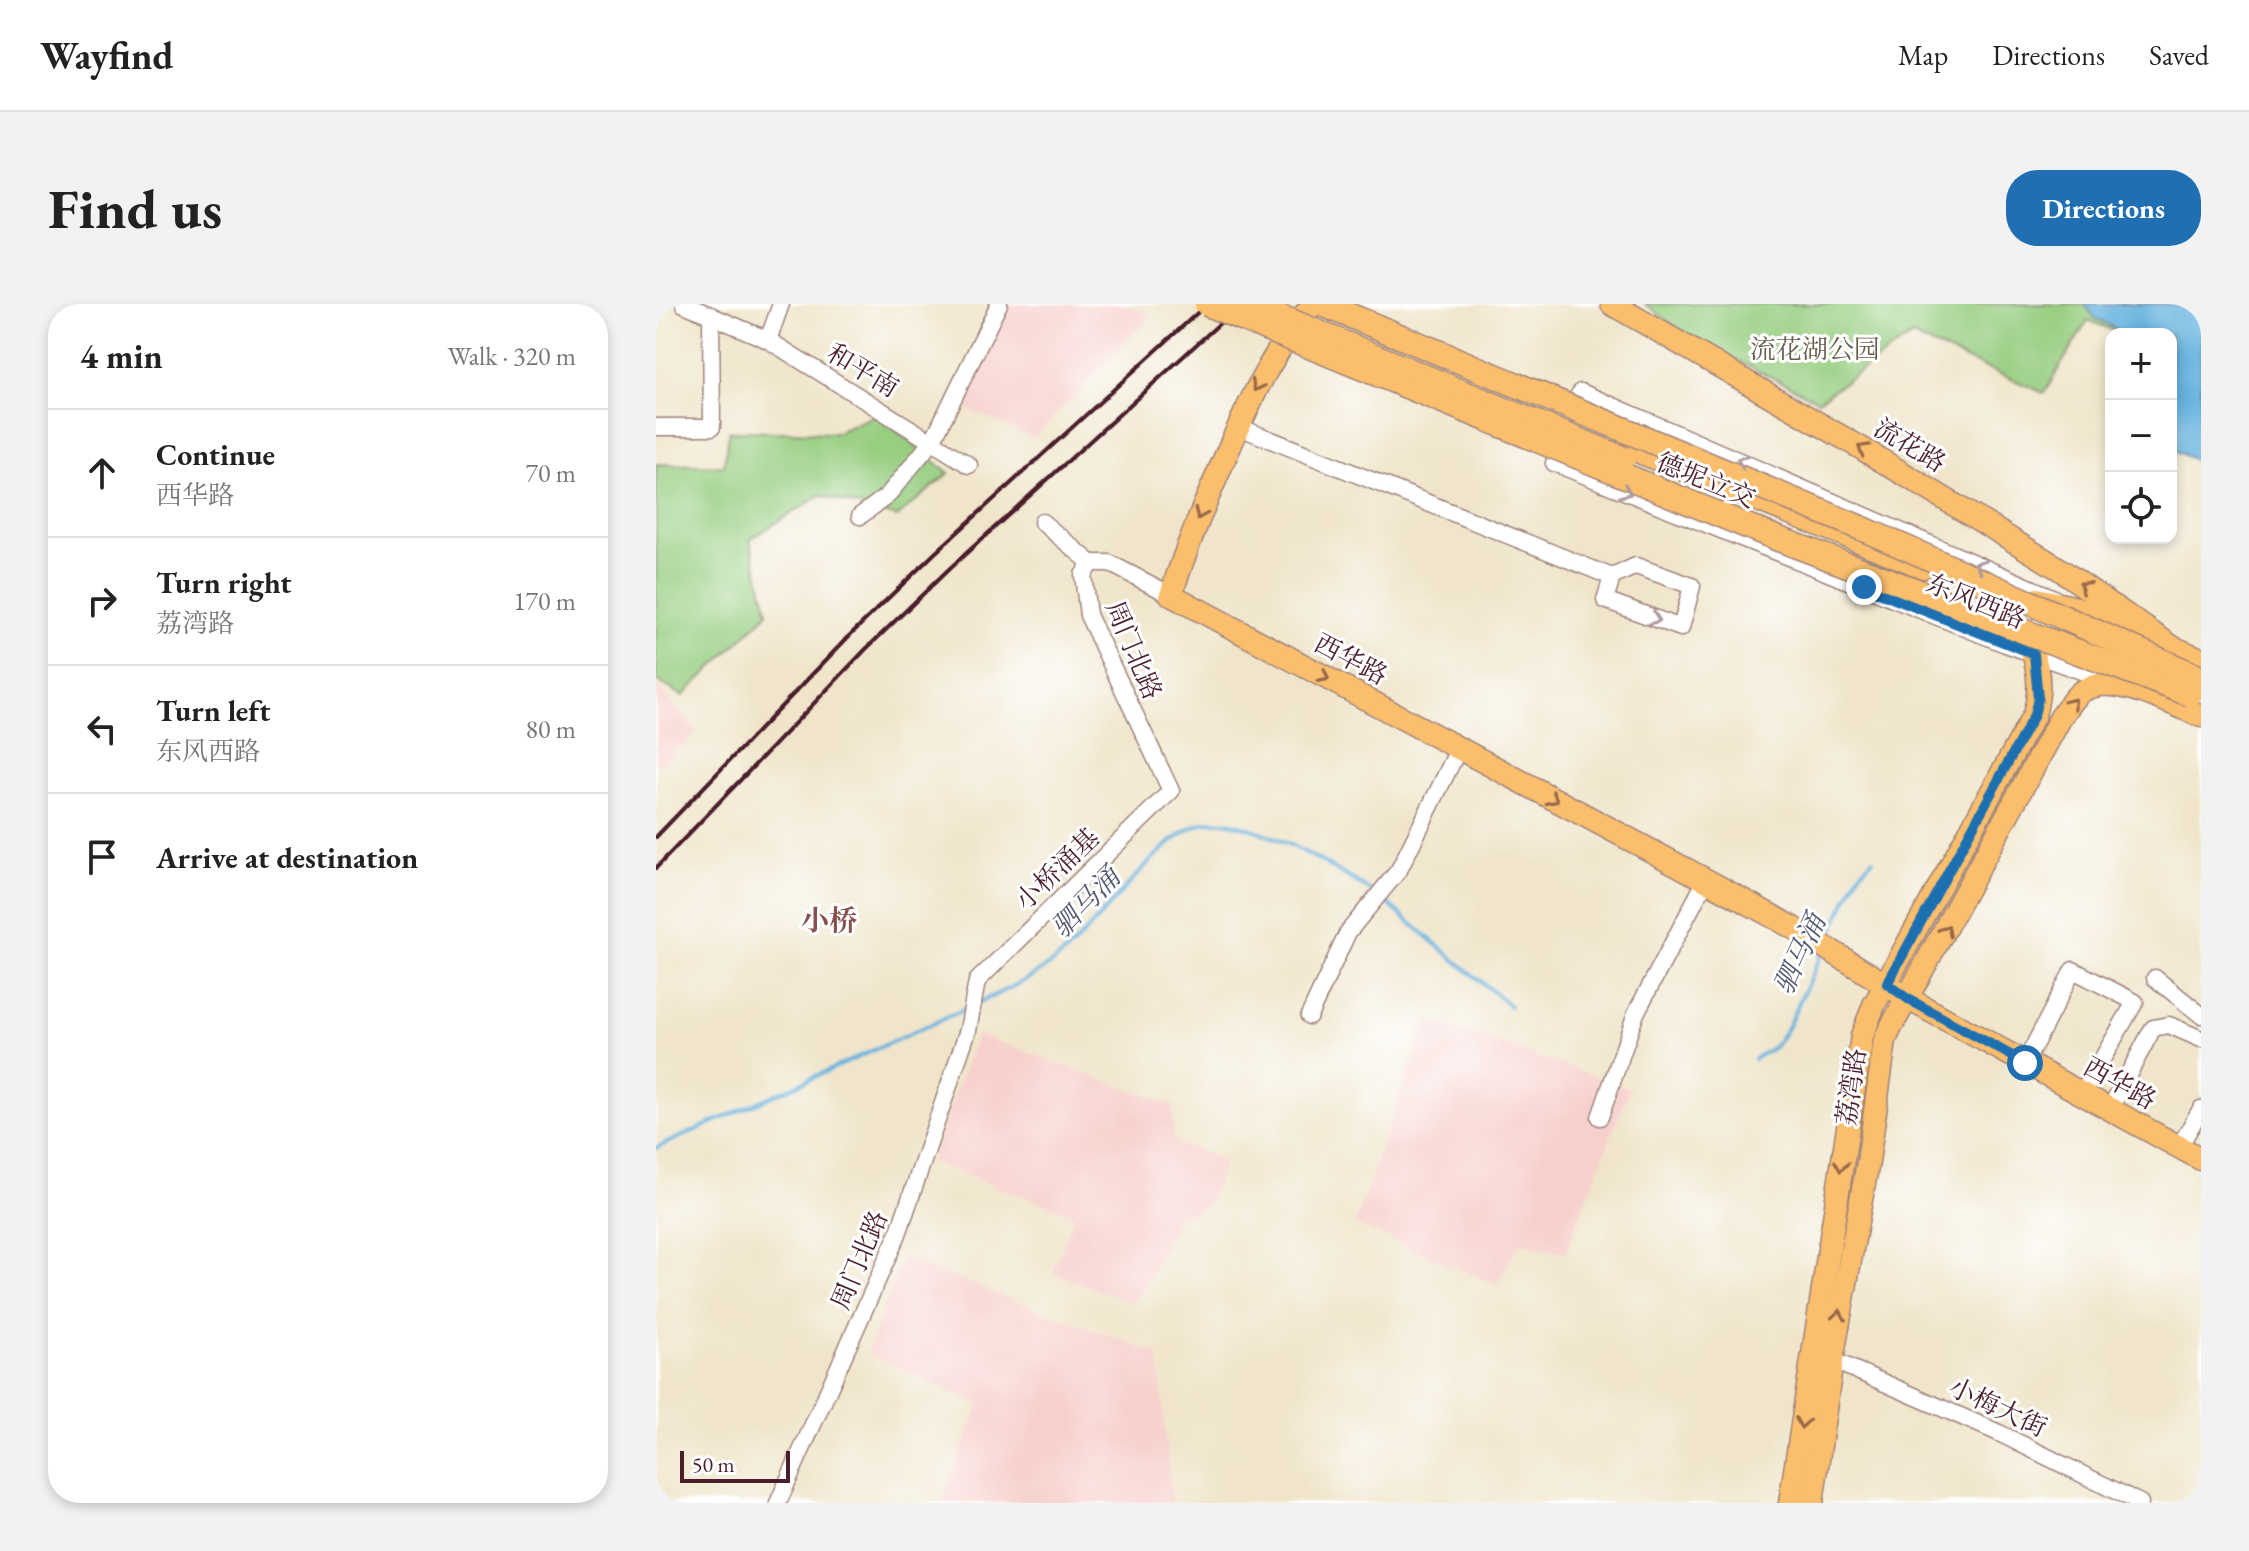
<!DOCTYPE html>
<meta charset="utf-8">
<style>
:root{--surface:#fff;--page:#f2f2f2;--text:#222;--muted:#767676;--line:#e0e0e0;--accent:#1f6fb2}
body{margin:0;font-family:"EB Garamond","Noto Serif SC",serif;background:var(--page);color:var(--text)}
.controls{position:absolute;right:24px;top:24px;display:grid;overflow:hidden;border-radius:16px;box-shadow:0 4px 12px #0003}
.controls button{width:72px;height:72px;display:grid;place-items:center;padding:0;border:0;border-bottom:2px solid var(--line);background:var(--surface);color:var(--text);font:40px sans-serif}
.scale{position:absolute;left:24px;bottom:20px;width:110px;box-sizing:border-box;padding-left:8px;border:4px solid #4a1f2b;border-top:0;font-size:22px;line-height:28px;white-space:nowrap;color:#4a1f2b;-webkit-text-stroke:6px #fff;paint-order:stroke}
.stop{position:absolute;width:24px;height:24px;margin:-18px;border:6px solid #1f6fb2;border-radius:50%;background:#fff}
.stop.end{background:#1f6fb2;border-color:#fff;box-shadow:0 2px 8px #0008}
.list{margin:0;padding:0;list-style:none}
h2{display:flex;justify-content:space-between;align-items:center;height:104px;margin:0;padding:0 32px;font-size:34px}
h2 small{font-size:26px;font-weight:400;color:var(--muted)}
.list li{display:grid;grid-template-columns:52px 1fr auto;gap:24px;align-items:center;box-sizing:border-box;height:128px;padding:0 32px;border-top:2px solid var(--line)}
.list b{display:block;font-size:30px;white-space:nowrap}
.list p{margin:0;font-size:26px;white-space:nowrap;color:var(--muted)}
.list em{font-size:26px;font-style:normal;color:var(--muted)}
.icon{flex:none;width:44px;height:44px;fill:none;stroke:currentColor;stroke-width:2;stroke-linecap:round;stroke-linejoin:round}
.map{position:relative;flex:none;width:1545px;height:1199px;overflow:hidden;border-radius:32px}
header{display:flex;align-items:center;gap:48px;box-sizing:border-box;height:112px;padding:0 40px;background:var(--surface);border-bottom:2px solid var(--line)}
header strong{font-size:38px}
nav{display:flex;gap:44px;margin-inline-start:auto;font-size:28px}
.intro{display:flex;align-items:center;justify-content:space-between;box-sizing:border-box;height:192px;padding:0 48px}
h1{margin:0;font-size:56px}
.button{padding:20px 36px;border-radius:32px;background:var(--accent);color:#fff;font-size:28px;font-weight:700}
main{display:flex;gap:48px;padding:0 48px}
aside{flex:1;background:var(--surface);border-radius:32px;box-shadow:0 4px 12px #0003}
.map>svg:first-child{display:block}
.built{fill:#f7d0cc}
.green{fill:#97ce80;stroke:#707656;stroke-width:2}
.water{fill:#63b1dd;stroke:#566884;stroke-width:2}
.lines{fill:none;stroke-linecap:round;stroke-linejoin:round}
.stream{stroke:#63b1dd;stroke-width:4}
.minor-casing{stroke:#9d827a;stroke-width:19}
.major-casing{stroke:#9d827a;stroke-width:25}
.minor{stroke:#fff;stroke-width:16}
.major{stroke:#fabe6d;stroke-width:22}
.rail{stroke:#4a1f2b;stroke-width:4}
.major-bridge-casing{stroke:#9d827a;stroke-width:25;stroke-linecap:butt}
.highway-bridge-casing{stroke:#9d827a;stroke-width:27;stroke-linecap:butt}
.major-bridge{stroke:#fabe6d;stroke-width:22}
.highway-bridge{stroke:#fabe6d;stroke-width:24}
.oneway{stroke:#996749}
.oneway2{stroke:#ae9aa0}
.route{stroke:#1f6fb2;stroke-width:10}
.labels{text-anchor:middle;stroke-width:6;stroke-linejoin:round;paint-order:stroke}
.park-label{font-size:26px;fill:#655c49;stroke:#fff}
.street-label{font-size:26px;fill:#4a1f2b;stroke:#fff}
.water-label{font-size:28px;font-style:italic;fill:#545972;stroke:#fff}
.neighbourhood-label{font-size:28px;font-weight:bold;fill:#84514c;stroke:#fff}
</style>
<header>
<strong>Wayfind</strong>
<nav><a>Map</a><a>Directions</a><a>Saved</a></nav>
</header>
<div class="intro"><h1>Find us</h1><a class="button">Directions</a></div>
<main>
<aside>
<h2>4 min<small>Walk · 320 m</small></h2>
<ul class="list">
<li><svg class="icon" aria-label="ahead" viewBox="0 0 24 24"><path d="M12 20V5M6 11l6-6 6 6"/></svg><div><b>Continue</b><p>西华路</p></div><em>70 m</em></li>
<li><svg class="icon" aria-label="right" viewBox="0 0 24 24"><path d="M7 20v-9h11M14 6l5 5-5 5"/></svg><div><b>Turn right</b><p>荔湾路</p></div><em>170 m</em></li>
<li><svg class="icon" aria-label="left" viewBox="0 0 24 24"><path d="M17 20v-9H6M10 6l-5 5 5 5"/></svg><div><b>Turn left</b><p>东风西路</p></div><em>80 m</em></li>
<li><svg class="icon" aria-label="arrive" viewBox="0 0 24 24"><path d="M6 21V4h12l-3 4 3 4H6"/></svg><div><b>Arrive at destination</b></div></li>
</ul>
</aside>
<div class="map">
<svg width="1545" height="1199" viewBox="0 0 1545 1199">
<rect width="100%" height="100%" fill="#fff"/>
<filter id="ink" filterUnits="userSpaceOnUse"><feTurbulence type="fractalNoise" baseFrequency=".0125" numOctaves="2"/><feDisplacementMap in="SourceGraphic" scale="16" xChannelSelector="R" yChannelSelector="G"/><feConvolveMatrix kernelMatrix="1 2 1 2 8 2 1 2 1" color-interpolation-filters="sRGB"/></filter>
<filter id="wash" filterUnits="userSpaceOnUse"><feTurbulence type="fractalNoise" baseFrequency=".006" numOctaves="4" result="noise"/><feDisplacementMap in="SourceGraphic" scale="32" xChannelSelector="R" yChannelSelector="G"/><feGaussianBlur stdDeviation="1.8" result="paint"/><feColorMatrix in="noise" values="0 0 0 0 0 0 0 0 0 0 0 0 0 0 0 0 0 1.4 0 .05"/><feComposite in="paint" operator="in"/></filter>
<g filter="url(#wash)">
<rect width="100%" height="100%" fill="#f0e5ca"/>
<g class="built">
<polygon points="354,0 468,0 495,12 377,134 305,102"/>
<polygon points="0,382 41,428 0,465"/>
<polygon points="770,715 974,784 909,950 864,939 840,981 699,920"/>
<polygon points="321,730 517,801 517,836 569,857 552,900 521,915 486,989 475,998 397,969 418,911 274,858"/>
<polygon points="246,954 502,1050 516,1199 285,1199 323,1101 211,1049"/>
</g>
<g class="green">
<polygon points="989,0 1545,0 1515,59 1515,30 1465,30 1432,16 1388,89 1256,32 1162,96 1034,33"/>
<polygon points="220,111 293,169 241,213 165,191 94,235 112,309 27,392 0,376 0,160 68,162 73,127 179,129"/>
</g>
<polygon class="water" points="1428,0 1545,0 1545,159 1515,145 1515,30 1469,30 1439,14"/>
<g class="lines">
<g class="stream">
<polyline points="724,593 854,702"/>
<polyline points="1172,636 1202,571 1217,555"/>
<path d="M321 699C353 685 384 671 411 647 447 615 506 529 549 519 591 509 681 566 717 588"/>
<polyline points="1098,755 1118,743 1131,724 1165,651"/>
<polyline points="0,844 309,705"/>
</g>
</g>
</g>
<g filter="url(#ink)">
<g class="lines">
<defs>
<g id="minor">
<polyline points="28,0 112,36 313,161"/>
<polyline points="112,36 125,0"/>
<polyline points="0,123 56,123 55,11"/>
<polyline points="583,123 956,273 980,262 1036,282 1025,324 949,296 956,273"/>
<polyline points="204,212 231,192 277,136 343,0"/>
<polyline points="386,218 435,259"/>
<polyline points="1398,294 925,88 909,110 898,159 1347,339 1456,378"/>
<polyline points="1499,674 1545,711"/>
<polyline points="653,712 692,628 743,566 803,444"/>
<polyline points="1369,759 1417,666 1479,698 1426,790"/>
<polyline points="1454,805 1497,724 1513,721 1545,735"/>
<polyline points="944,813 980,709 1050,576"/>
<polyline points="1523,843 1545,805"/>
<polyline points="1176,1056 1343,1129 1484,1199"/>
<polyline points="122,1199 242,930 312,726 321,677 515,487 432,311 427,271 435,259 453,259 515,291"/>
</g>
<g id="major">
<path d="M658 0C619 42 597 91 574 142 552 192 531 240 515 291L1050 576 1136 623 1260 699 1545 855"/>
<polyline points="956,0 1210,147 1402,264 1515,342"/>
<polyline points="971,143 1267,263"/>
<polyline points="1381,295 1421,304 1545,355"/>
<path d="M1134 1199 1206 732 1218 701 1378 411C1387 379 1383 342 1355 320"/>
<path d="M1156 1199 1176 1056 1212 858 1229 736 1234 725 1405 413C1411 405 1417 394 1425 388 1454 366 1515 400 1545 412"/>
</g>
</defs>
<use href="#minor" class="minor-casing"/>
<use href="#major" class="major-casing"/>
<use href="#minor" class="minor"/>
<use href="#major" class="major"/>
<g class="rail">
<polyline points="0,533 194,331 279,249 551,0"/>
<polyline points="0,564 210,345 294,264 585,0"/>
</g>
<defs>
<polyline id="major-bridge" points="577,0 620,10 968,154"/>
<g id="highway-bridge">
<polyline points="551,0 1120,234 1534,390"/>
<polyline points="666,0 1212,227 1542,373"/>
</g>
</defs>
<use href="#major-bridge" class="major-bridge-casing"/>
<use href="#highway-bridge" class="highway-bridge-casing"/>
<use href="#major-bridge" class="major-bridge"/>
<use href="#highway-bridge" class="highway-bridge"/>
</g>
<defs><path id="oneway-chevron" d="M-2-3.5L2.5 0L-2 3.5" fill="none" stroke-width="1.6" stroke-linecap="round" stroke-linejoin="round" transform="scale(2)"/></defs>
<g class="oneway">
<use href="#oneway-chevron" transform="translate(601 82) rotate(116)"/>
<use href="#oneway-chevron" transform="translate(1207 145) rotate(-150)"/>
<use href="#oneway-chevron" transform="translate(544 210) rotate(114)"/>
<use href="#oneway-chevron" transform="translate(1428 282) rotate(-145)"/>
<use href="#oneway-chevron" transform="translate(668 373) rotate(28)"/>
<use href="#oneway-chevron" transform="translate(1416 399) rotate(-51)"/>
<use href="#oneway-chevron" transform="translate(897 495) rotate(28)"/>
<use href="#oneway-chevron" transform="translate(1290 626) rotate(-62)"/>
<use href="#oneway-chevron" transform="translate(1185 862) rotate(98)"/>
<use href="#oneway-chevron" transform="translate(1183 1011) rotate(-81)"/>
<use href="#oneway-chevron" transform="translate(1146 1119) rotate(99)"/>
</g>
<g class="oneway2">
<use href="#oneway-chevron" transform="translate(1086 157) rotate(-157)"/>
<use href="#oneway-chevron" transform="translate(970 188) rotate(22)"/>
<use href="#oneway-chevron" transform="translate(1324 261) rotate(-156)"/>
<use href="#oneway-chevron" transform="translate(999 315) rotate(20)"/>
</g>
</g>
<g class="lines" filter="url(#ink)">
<polyline class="route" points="1208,283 1378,350 1382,395 1378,411 1231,680 1252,695 1369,759"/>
</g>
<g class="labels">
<g class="park-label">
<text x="1159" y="54">流花湖公园</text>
</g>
<g class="street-label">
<text transform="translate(207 66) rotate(31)" y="9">和平南</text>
<text transform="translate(1254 141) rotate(31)" y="9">流花路</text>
<text transform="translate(1050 176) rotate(22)" y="9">德坭立交</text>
<text transform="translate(1320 297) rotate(22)" y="9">东风西路</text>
<text transform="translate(478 346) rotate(67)" y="9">周门北路</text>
<text transform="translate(695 355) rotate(28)" y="9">西华路</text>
<text transform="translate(401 565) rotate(-44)" y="9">小桥涌基</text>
<text transform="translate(1464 779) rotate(29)" y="9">西华路</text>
<text transform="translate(1195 783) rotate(-82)" y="9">荔湾路</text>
<text transform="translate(203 956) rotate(-67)" y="9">周门北路</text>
<text transform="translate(1342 1103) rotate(25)" y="9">小梅大街</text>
</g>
<g class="water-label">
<text transform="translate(429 598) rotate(-46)" y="10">驷马涌</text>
<text transform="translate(1143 650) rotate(-65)" y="10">驷马涌</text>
</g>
<g class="neighbourhood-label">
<text x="173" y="626">小桥</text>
</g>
</g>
</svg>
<div class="controls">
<button>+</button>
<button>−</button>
<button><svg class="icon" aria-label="locate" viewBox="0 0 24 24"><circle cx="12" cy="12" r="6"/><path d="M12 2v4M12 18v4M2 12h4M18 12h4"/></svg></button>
</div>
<div class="scale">50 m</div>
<div class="stop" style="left:1369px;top:759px"></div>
<div class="stop end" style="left:1208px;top:283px"></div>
</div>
</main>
